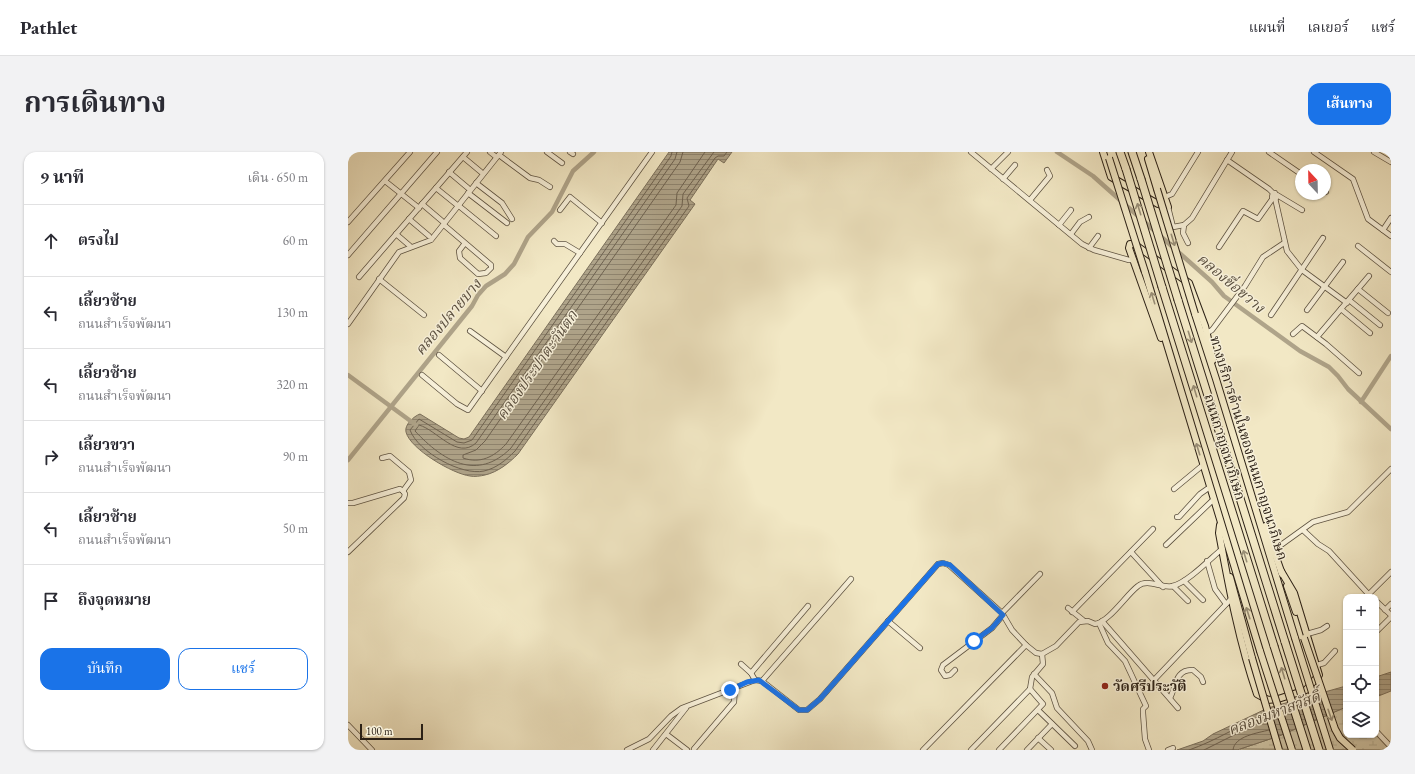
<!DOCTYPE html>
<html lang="th">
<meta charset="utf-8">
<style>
:root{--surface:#fff;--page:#f2f2f3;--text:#2b2b33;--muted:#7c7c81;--line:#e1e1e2;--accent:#1a73e8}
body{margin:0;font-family:"EB Garamond","Noto Serif Thai",serif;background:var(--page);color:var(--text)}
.controls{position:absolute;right:12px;bottom:12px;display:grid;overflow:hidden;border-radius:8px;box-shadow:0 1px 3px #0004}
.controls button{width:36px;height:36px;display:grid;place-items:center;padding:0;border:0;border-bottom:1px solid var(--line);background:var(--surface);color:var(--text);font:20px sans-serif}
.compass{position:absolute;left:947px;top:12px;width:36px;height:36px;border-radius:50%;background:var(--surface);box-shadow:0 1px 3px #0004;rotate:338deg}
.scale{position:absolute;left:12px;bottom:10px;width:63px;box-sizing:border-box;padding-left:4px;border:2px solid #2c2116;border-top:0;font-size:11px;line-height:14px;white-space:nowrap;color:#2c2116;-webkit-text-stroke:3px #f7f0d9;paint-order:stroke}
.stop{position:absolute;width:12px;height:12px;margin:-9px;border:3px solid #1a73e8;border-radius:50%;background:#fff}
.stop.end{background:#1a73e8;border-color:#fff;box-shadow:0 1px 4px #0008}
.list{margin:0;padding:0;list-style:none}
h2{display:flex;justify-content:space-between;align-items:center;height:52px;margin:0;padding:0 16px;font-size:17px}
h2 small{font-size:13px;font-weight:400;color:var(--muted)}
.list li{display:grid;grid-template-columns:26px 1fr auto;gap:12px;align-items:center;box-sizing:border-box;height:72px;padding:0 16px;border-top:1px solid var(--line)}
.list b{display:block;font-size:15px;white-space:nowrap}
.list p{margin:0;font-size:13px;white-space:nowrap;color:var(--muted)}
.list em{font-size:13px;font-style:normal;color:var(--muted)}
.actions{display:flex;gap:8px;padding:12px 16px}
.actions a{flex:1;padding:9px 0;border:1px solid var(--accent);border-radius:12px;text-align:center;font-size:14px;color:var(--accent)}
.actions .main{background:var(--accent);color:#fff}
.icon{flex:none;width:22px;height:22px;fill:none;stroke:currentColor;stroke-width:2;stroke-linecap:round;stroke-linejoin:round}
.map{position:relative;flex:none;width:1043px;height:598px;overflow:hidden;border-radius:12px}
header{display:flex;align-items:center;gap:24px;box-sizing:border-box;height:56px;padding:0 20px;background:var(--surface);border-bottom:1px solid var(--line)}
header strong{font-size:19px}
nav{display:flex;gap:22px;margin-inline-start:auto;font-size:14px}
.intro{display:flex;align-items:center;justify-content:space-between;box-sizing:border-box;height:96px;padding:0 24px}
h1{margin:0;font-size:28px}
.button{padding:10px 18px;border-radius:12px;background:var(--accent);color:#fff;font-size:14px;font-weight:700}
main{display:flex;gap:24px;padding:0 24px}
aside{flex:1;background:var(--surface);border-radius:12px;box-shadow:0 1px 3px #0004}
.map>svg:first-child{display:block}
.wetland{fill:url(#wetland-marsh);stroke:#7e745e}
.water{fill:url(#water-rules);stroke:#7b705c}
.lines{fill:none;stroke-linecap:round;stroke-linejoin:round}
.shore{stroke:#6e6250;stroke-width:1}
.canal{stroke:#afa48a;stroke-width:4.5}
.minor-casing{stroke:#5e5342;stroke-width:6}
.major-casing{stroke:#2c2116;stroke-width:8}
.highway-casing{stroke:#2c2116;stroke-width:9}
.minor{stroke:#f7f0d9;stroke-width:4.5}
.major{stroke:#f2e8c5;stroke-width:6}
.highway{stroke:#f2e8c5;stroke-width:7}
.major-bridge-casing{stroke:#2c2116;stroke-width:8;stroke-linecap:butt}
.highway-bridge-casing{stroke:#2c2116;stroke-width:9;stroke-linecap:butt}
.major-bridge{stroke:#f2e8c5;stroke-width:6}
.highway-bridge{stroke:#f2e8c5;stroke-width:7}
.oneway{stroke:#998e76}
.route{stroke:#1a73e8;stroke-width:5}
.poi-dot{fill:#8f2418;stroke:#f7f0d9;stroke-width:1.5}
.labels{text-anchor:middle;stroke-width:3;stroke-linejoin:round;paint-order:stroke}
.street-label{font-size:14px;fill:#2c2116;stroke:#f7f0d9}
.poi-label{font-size:14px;font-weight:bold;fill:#2c2116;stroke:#f7f0d9;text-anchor:start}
.water-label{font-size:15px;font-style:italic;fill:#5a4f3f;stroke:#f7f0d9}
</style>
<header>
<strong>Pathlet</strong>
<nav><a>แผนที่</a><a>เลเยอร์</a><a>แชร์</a></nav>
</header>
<div class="intro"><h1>การเดินทาง</h1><a class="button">เส้นทาง</a></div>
<main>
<aside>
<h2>9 นาที<small>เดิน · 650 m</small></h2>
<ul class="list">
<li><svg class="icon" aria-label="ahead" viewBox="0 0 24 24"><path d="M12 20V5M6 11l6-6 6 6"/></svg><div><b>ตรงไป</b></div><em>60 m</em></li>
<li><svg class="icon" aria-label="left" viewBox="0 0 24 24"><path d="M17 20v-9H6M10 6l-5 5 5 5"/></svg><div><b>เลี้ยวซ้าย</b><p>ถนนสำเร็จพัฒนา</p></div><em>130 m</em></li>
<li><svg class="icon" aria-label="left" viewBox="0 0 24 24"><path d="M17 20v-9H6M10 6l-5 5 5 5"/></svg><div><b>เลี้ยวซ้าย</b><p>ถนนสำเร็จพัฒนา</p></div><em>320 m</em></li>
<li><svg class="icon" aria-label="right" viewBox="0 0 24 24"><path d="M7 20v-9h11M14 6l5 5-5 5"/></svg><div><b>เลี้ยวขวา</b><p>ถนนสำเร็จพัฒนา</p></div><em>90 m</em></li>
<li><svg class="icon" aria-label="left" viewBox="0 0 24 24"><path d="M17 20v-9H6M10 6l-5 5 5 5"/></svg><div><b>เลี้ยวซ้าย</b><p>ถนนสำเร็จพัฒนา</p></div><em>50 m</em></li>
<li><svg class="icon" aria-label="arrive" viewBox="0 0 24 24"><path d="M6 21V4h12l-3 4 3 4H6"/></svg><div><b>ถึงจุดหมาย</b></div></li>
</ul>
<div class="actions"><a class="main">บันทึก</a><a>แชร์</a></div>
</aside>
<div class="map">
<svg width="1043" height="598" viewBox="0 0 1043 598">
<defs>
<pattern id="wetland-marsh" width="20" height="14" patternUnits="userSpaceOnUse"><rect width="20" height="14" fill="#d0c6a7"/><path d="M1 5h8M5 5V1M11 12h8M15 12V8" fill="none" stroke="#b3aa8f"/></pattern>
<pattern id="water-rules" width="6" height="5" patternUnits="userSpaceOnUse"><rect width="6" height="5" fill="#afa48a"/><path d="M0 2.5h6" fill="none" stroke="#8f8570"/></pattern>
</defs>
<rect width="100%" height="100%" fill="#f2e8c5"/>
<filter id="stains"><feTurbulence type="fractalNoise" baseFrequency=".005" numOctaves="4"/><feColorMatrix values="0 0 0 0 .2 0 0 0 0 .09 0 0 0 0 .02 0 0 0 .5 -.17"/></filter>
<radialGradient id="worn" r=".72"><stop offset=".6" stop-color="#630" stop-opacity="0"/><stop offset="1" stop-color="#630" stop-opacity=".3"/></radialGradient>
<polygon class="wetland" points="998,555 998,583 1028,583 1042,598 892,597 931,584"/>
<g class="water">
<path d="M321 0H384L376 11 370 7 342 48 347 52 170 302C161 311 150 320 137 323 133 324 126 325 122 324 105 322 62 297 58 280 56 273 66 264 72 262L111 286 116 287 121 285Z"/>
<polygon points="1043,520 1043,539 1028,545 1028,525"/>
<polygon points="998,534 998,555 931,584 889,598 829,598 855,589 865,582 920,556"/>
</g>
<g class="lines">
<g class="shore">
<path d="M324 0 323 4 124 288 116 291 109 290 71 267 62 278C70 300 114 324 136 319 149 316 158 308 167 299L341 54 339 46 367 6 370 4H376L379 0"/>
<path d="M329 0 327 7 128 291C109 308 89 278 71 273L67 279C95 309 129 330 163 296L334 54 335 42 366 0"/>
<path d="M335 0 332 10 137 289 128 298 115 303V306C132 312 146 305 158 292L328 53 329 41 357 0"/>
<path d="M841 598C867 589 891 574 916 562"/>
<polyline points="856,598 918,567"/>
<path d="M885 598C886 584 910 581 921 578"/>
</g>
<g class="canal">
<polyline points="709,0 745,24 864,130 876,144 952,199 981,215 990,224 1000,237 1043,277"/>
<polyline points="0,223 68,273"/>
<polyline points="1013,250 1043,204"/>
<polyline points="0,308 124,154 130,143 138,134 157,122 166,112 180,85 204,60 225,19 246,0"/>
</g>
<defs>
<g id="minor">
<polyline points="142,0 147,4"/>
<polyline points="199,0 214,11"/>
<polyline points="222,0 225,2"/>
<polyline points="623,0 734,92 746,98 781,108 786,108"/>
<polyline points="921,0 953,22"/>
<polyline points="966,0 1005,27 1020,67 1043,84"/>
<polyline points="1026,0 1043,10"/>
<polyline points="151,3 182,26 191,28 202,35"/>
<polyline points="115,5 133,20"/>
<polyline points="879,8 921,37 925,41 927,41 928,46 924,45 925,41"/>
<polyline points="643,17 660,0"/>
<polyline points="101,20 120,36"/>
<polyline points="655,27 667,13"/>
<polyline points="37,29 71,56"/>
<polyline points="128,31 154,51 164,67"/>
<polyline points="88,36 109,53"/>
<polyline points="977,39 978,40"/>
<polyline points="120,41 159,71"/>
<polyline points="929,43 954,58"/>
<polyline points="817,45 824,42 850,0"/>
<polyline points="927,46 939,99 954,118 999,151"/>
<polyline points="682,48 702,24 699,18"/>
<polyline points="74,52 94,69"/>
<polyline points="111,54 148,84"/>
<polyline points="820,55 825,75 836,73 844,66 884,0"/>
<polyline points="212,58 222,45 254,71"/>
<polyline points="61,67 81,84"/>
<polyline points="0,70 62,0"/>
<polyline points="96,73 143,113 143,116 138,121 130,122 112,106 111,99 117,91"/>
<polyline points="711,73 723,58"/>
<polyline points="836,73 835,81 840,91"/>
<polyline points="1035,78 1043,66"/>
<polyline points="48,82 62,94"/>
<polyline points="723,82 732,70 741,65"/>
<polyline points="206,89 209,92 217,92 232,101"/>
<polyline points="1010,94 1043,120"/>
<polyline points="871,95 895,59 910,67 925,46"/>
<polyline points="741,96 750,84"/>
<polyline points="0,103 89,0"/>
<polyline points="11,125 119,0"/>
<polyline points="31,127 76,163"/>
<polyline points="1010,137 1040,161"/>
<polyline points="1001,148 1032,173"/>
<polyline points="993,157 1022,181"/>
<polyline points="959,158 995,110"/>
<polyline points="923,163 975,86"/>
<polyline points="0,172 51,100 83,88 153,0"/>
<polyline points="122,179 158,205"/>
<polyline points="859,181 864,178 897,134 915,105 936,91"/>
<polyline points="945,182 954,174 978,192 1011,221"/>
<polyline points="969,185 1021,124"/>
<polyline points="91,203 134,239"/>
<polyline points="74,223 109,252 120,258 304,0"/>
<polyline points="34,306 42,304 61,320 63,328 55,339"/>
<polyline points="826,337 855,313"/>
<polyline points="0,351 5,351 52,337 55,339"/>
<polyline points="829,365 831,365 852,342 862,335"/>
<polyline points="955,378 970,392 981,399 1023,445"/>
<polyline points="818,393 866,347"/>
<polyline points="926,398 965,370 1000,360 1043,317"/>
<polyline points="0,400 56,346 57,342 55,339"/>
<polyline points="783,400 815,435"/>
<polyline points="859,409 867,437 878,452"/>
<polyline points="836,429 855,448"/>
<polyline points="825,434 840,449"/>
<polyline points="1020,443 1043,420"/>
<polyline points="1028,449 1043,463"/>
<polyline points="720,456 735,468"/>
<polyline points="1037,458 1043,452"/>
<polyline points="724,460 805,377"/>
<polyline points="654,461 692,422"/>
<polyline points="540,469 572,496"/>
<polyline points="754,469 830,556"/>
<polyline points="751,471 760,491 777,509 798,554 795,557 795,561 797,587 801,598"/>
<polyline points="1028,480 1043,465"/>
<polyline points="959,482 973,478 979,474"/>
<polyline points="393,512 403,521 407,528"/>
<polyline points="969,513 976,511 987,499"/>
<polyline points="607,518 602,523 597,524 593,518 595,513 644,476 655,463"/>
<polyline points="403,521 460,454"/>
<polyline points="686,522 704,541 709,556 740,589 744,598"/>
<polyline points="806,528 883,447"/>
<polyline points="414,529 503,427"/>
<path d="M822 546C828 535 827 517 845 518L853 525 855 530"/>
<polyline points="690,558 727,594"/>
<polyline points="0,573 24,598"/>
<polyline points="1028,579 1043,595"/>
<polyline points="318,582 339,598"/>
<polyline points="690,586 703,598"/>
<polyline points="346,597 386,550 387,536"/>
<path d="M279 598 301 587 323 564 334 556 407 528 414 529 451 558H459L472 547 590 412 595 411 601 413 654 461 664 478 678 493 688 501 694 502 708 494 731 470 740 469 747 472C761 470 778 443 790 434 800 426 814 437 825 434 840 430 862 407 874 397"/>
<polyline points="305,598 338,556"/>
<polyline points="575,598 678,493"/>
<polyline points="623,598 682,537 684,525 695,512 694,502"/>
<polyline points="651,598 695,552 682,537"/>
<polyline points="679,598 704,572"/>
<polyline points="820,598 825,596"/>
</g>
<g id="major">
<polyline points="755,0 763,25 810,52 820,55 801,0"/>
<polyline points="800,7 809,37"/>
<polyline points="797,120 912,499"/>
<polyline points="847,162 868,227 947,486"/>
<polyline points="813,186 781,96 782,92 786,92 841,131 857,174 865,208"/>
<path d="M872 373 871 381C881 435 891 490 909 542L920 548 930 547 958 538 971 523 946 441 933 419"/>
<polyline points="917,374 934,422"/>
<polyline points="882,425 904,506"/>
<polyline points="939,434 948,460"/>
</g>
<g id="highway">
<polyline points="772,0 778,17"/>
<polyline points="784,0 793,27"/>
<polyline points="814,135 926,494"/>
<polyline points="830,148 937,490"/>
</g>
</defs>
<use href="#minor" class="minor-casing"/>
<use href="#major" class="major-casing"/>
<use href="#highway" class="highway-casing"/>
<use href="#minor" class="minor"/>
<use href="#major" class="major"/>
<use href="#highway" class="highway"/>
<defs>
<g id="major-bridge">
<polyline points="761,6 797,120"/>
<polyline points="809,37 847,162"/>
<polyline points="947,486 982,598"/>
<polyline points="956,486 987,577 992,586 1005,598"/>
<polyline points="912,499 944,598"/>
<polyline points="904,506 931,598"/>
</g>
<g id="highway-bridge">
<polyline points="778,17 814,135"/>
<polyline points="793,27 830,148"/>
<polyline points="937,490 971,598"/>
<polyline points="926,494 959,598"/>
</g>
</defs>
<use href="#major-bridge" class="major-bridge-casing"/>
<use href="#highway-bridge" class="highway-bridge-casing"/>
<use href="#major-bridge" class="major-bridge"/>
<use href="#highway-bridge" class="highway-bridge"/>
</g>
<defs><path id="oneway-shaft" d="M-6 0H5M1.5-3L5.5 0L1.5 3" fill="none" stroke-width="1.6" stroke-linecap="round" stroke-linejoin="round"/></defs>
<g class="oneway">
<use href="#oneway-shaft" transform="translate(791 57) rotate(-107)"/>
<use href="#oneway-shaft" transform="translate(825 88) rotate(73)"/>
<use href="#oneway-shaft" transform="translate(805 146) rotate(-107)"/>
<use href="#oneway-shaft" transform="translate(842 185) rotate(73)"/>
<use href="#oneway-shaft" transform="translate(847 239) rotate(-107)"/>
<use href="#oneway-shaft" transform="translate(850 297) rotate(-107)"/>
<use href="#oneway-shaft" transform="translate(897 404) rotate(-107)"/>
<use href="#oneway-shaft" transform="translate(900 461) rotate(-108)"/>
<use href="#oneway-shaft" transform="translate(935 521) rotate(-107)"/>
<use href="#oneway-shaft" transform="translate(982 563) rotate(71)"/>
</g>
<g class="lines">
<polyline class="route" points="382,538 399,530 411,528 451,558 459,558 472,547 590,412 595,411 602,413 655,463 644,476 626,489"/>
</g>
<circle class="poi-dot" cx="757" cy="534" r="4"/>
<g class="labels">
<g class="street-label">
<text transform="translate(877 295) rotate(73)" y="5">ถนนกาญจนาภิเษก</text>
<text transform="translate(901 296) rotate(73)" y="5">ทางบริการด้านในของถนนกาญจนาภิเษก</text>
</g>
<g class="poi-label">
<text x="765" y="539">วัดศรีประวัติ</text>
</g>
<g class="water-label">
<text transform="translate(883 131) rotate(40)" y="5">คลองขื่อขวาง</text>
<text transform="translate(100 165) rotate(-50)" y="5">คลองปลายบาง</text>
<text transform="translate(189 213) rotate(-55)" y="5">คลองประปาตะวันตก</text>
<text transform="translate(926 561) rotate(-21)" y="5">คลองมหาสวัสดิ์</text>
</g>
</g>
<rect width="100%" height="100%" filter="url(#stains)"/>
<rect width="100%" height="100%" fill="url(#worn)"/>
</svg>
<div class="controls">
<button>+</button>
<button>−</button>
<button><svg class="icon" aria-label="locate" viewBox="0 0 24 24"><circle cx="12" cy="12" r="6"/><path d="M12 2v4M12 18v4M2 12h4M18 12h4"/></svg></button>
<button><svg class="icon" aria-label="layers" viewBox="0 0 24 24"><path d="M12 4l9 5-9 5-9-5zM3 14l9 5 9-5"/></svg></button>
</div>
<svg class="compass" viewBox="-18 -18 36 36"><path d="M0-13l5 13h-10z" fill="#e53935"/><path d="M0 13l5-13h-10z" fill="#7c7c81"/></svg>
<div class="scale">100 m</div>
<div class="stop" style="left:626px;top:489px"></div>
<div class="stop end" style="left:382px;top:538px"></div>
</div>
</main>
